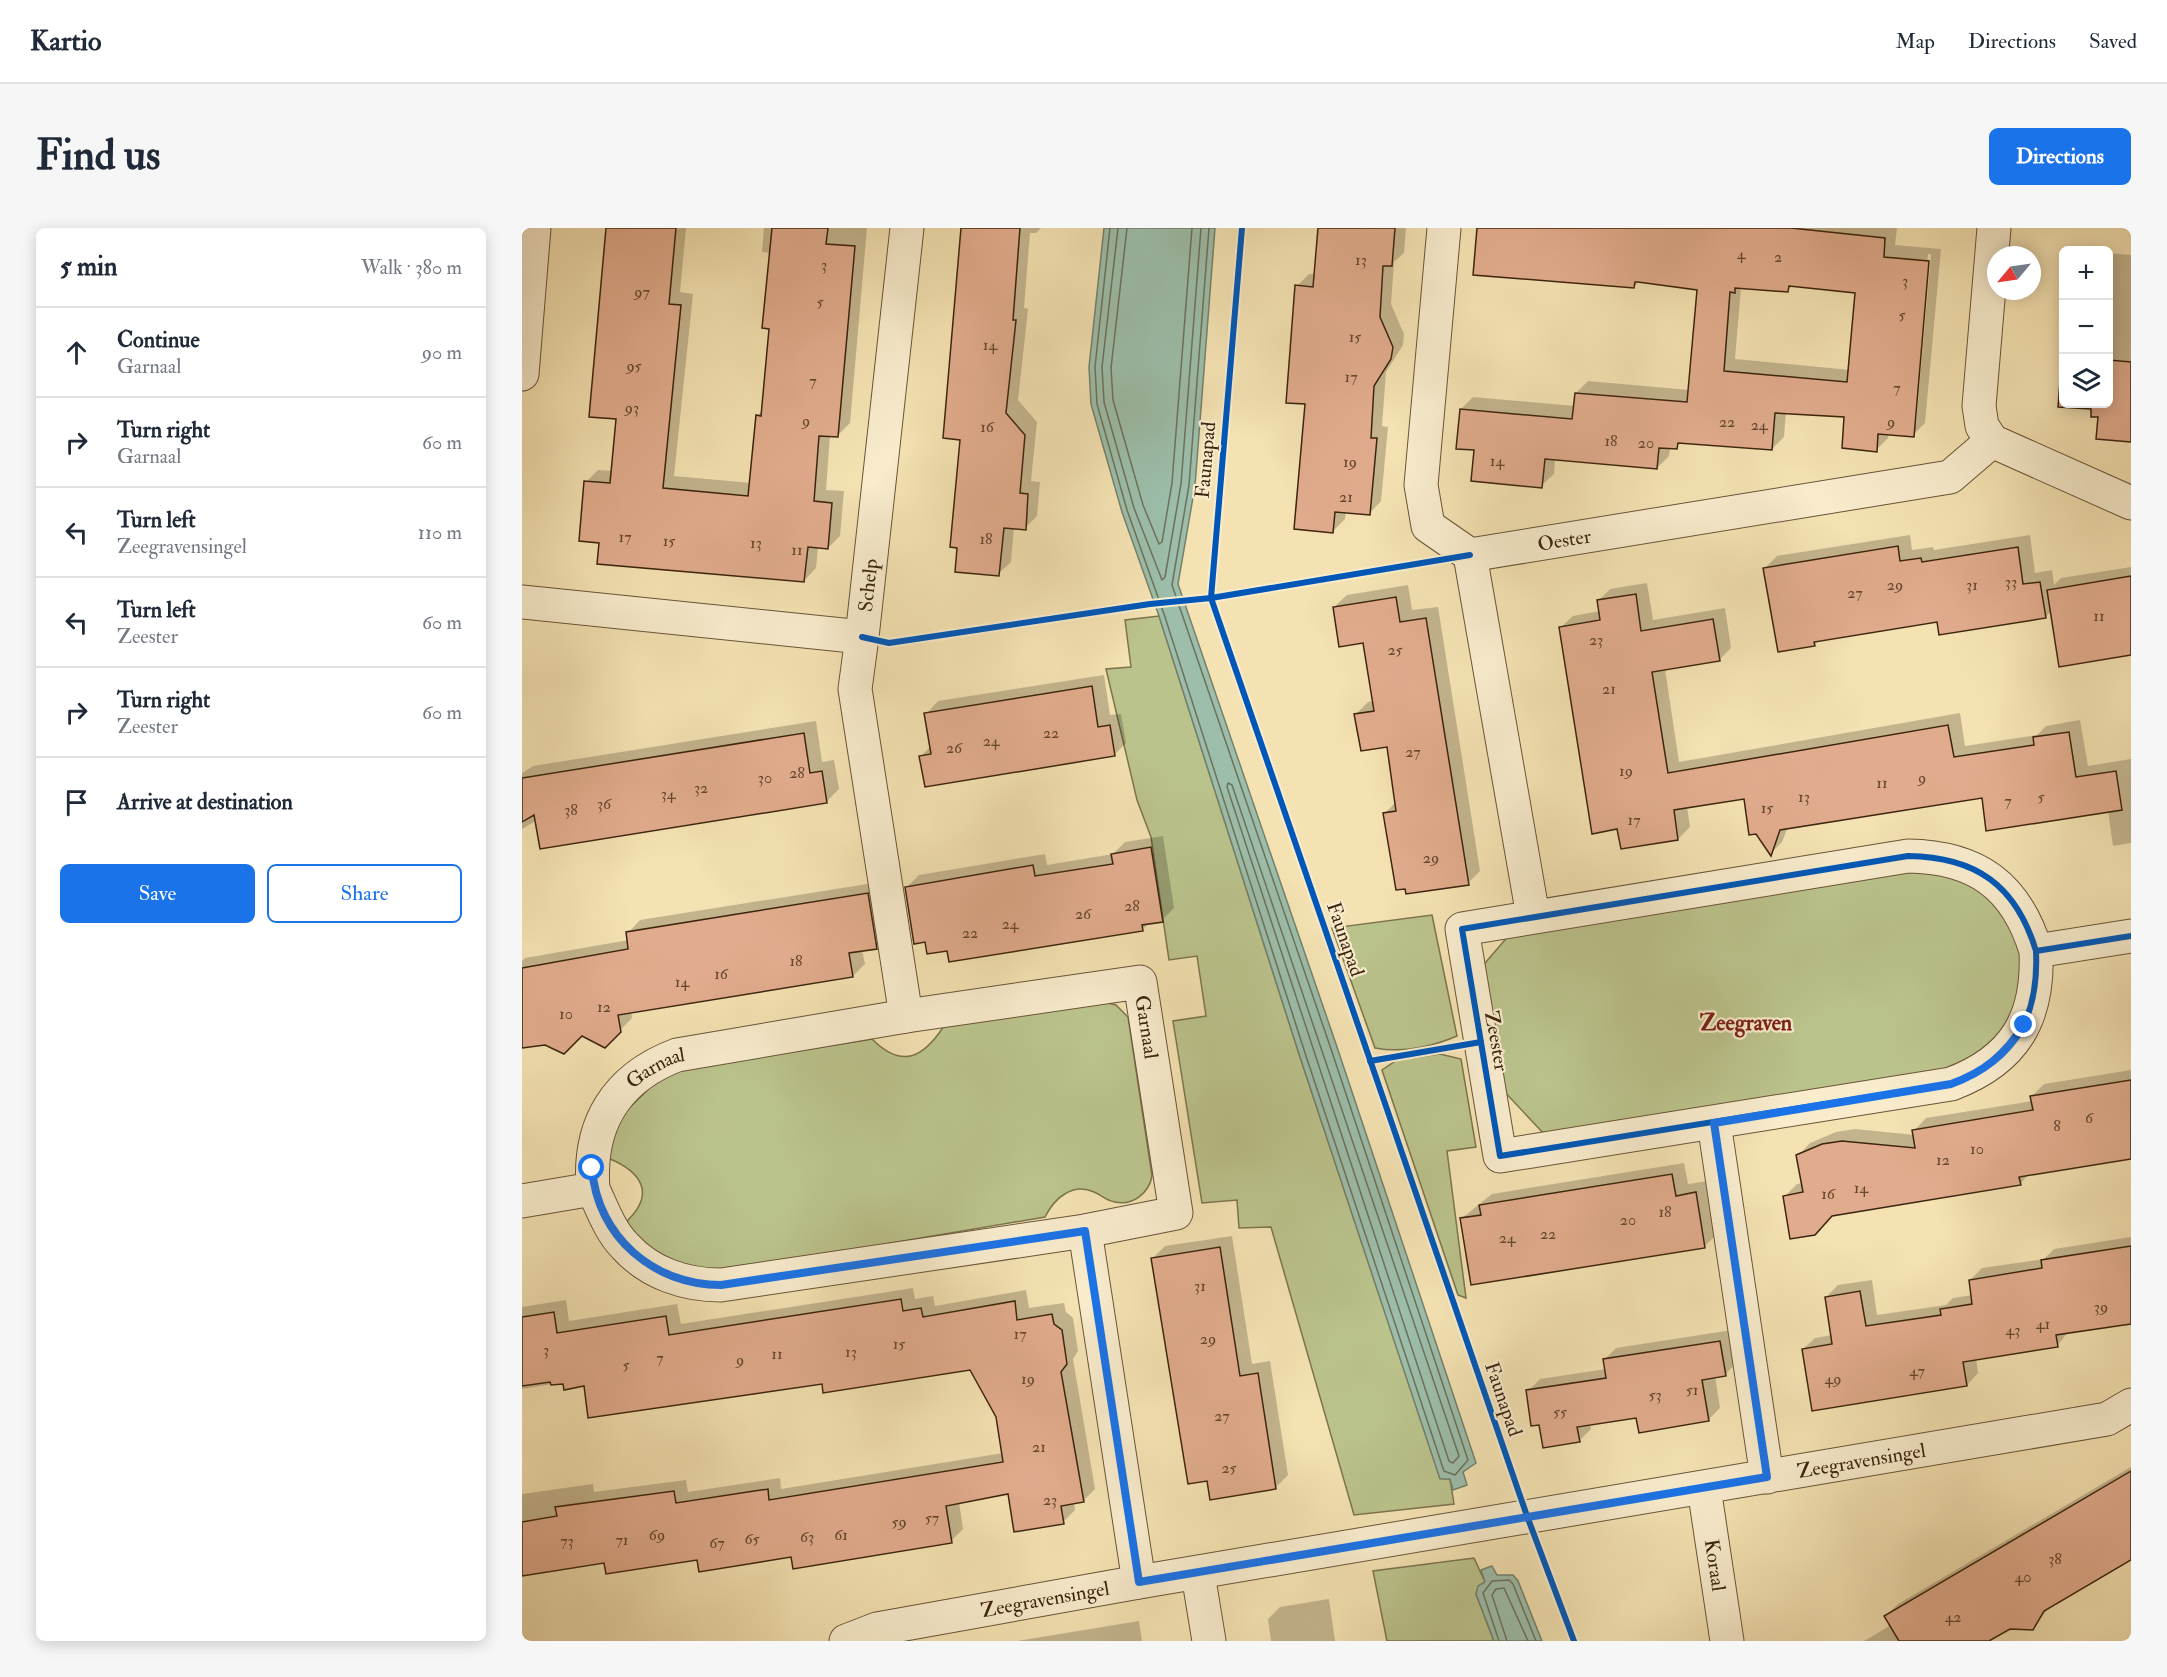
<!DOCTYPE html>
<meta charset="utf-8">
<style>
:root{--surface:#fff;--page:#f6f6f7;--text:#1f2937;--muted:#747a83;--line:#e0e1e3;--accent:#1a73e8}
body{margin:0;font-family:"IM FELL Double Pica",serif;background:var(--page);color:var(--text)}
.controls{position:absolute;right:18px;top:18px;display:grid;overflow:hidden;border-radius:9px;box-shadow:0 3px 15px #0003}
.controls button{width:54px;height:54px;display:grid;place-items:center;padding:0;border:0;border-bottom:2px solid var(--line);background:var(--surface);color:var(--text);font:30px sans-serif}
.compass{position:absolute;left:1465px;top:18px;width:54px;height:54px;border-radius:50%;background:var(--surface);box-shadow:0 3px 15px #0003;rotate:241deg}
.stop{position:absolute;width:18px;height:18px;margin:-14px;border:4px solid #1a73e8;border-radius:50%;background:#fff}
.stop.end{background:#1a73e8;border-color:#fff;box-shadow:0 2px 6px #0008}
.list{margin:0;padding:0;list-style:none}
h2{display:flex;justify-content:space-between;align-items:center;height:78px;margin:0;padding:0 24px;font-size:26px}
h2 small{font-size:20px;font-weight:400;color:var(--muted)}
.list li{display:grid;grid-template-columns:39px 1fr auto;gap:18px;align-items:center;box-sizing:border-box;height:90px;padding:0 24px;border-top:2px solid var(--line)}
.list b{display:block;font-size:22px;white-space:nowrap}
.list p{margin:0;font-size:20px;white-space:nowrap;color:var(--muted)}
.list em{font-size:20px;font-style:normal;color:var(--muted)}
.actions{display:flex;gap:12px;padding:18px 24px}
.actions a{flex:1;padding:14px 0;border:2px solid var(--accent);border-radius:9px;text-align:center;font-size:21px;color:var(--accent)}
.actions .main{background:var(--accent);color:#fff}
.icon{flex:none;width:33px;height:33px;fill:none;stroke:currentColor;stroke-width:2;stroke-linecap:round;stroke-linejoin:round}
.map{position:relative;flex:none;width:1609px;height:1413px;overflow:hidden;border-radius:9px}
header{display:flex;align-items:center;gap:36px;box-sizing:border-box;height:84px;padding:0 30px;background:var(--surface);border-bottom:2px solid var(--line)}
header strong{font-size:28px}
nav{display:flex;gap:33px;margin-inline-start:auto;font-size:21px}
.intro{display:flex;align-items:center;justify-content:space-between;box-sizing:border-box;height:144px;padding:0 36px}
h1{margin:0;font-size:42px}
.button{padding:15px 27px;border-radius:9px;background:var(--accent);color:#fff;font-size:21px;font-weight:700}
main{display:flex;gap:36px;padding:0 36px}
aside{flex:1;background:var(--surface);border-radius:9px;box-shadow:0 3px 15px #0003}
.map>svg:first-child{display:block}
.green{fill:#bbc38c;stroke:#7c744d;stroke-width:1.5}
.water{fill:#9cbeaa;stroke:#76806c;stroke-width:1.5}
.shadow{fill:#0003;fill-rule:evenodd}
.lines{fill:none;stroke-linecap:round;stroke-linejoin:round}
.shore{stroke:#6c715c;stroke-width:1.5}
.building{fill:#e1ac8d;stroke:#3c240e;stroke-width:1.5;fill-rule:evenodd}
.minor-casing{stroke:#6a5437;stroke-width:35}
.minor{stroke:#f8eccd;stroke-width:33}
.cycleway-casing{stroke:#f8eccd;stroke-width:10}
.cycleway{stroke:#0057b8;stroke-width:6}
.route{stroke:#1a73e8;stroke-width:8}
.labels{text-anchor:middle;stroke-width:4.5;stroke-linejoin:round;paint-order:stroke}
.number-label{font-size:16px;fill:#65462e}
.street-label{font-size:20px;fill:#3c240e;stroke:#f8eccd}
.quarter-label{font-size:22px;font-weight:bold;fill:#7a1f14;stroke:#f8eccd}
</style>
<header>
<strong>Kartio</strong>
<nav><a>Map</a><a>Directions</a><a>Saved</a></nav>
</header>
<div class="intro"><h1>Find us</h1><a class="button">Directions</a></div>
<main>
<aside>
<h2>5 min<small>Walk · 380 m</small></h2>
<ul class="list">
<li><svg class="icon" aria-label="ahead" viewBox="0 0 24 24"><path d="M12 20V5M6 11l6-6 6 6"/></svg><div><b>Continue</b><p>Garnaal</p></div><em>90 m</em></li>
<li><svg class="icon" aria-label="right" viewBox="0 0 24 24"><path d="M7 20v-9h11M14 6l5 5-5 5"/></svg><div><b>Turn right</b><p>Garnaal</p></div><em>60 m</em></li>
<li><svg class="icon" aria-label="left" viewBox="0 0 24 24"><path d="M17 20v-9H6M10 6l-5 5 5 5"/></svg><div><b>Turn left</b><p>Zeegravensingel</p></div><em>110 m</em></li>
<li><svg class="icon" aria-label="left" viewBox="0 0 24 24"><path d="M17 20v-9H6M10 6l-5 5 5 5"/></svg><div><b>Turn left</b><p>Zeester</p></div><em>60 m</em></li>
<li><svg class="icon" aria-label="right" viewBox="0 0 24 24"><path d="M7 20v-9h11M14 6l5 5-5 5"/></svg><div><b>Turn right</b><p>Zeester</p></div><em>60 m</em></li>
<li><svg class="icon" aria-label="arrive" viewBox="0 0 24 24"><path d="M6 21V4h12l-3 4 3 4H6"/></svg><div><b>Arrive at destination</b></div></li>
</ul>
<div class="actions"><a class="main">Save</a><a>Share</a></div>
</aside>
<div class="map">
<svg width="1609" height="1413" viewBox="0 0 1609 1413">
<rect width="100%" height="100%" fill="#f4e2b2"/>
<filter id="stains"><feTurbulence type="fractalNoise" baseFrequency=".00333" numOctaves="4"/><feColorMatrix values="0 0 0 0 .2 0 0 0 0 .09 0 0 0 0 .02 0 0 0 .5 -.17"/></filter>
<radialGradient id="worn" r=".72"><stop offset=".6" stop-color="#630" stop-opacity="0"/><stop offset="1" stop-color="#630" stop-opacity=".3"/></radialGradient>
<g class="green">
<polygon points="637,388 778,829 918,1250 928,1251 932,1276 832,1287 749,999 717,1000 715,972 680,975 651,793 684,788 675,728 647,732 629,609 615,572 584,441 609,439 603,392"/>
<polygon points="1410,641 1460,662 1497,707 1503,754 1480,808 1435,840 1023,907 978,859 958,741 988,706 1382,642"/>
<path d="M910 687 935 808C909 819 880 825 853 820L810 700Z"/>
<path d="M582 774 594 777 606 789 630 948C627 965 611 978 593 974 585 973 579 967 572 964 550 954 532 971 523 989L193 1045 165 1040 117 1015 104 994C134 966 120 944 86 930L89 905 104 883 135 853 162 841 350 811C380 841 401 830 422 798Z"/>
<polygon points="918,826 939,831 954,919 925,923 944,1070 936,1067 860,842 875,832"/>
<polygon points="952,1330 963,1354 954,1366 972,1413 865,1413 851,1343"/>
</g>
<g class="water">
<polygon points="582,0 693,0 673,258 656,356 815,819 954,1235 941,1244 945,1257 931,1262 928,1251 918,1251 778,829 637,388 600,284 569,176 567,139"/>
<polygon points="970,1338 975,1347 991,1347 996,1353 1020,1413 972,1413 954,1366 956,1358 963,1354 959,1342"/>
</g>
<g class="shadow">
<polygon points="85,0 164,0 158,64 171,66 152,248 229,255 235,188 241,182 249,99 249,25 240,24 242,0 345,0 328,195 315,208 308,207 304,262 322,263 318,308 306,320 296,319 294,340 282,353 78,314 64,254 76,242 91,243 96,190"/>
<polygon points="441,0 519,0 514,5 508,5 502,80 506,81 496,172 515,194 509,253 518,254 515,288 503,300 492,299 489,334 476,346 439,210"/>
<polygon points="797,0 884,0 882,25 872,34 869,76 882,106 881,117 864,144 860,198 866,199 859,273 847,286 824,283 823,291 811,303 784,175 775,58 787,46 793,46"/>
<path d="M956 0H1375L1373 17 1419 21 1403 195 1391 207 1367 205 1366 210 1354 222 1324 188 1264 184 1262 209 1250 221 1160 213 1154 219H1148L1147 228 1135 240 1033 231 1032 246 1019 258 954 220 939 181 951 169 1053 178 1054 165 1066 153 1167 162 1177 58 1117 53 1112 59ZM1406 26H1409L1394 196H1391ZM1271 57 1334 64 1328 142 1213 131 1219 59 1265 62Z"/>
<polygon points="1586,25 1609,27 1609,213 1571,180 1538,177 1542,133 1542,176 1586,176"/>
<polygon points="1388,307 1390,322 1411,319 1412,322 1508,307 1513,345 1530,342 1532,357 1539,350 1609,339 1609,426 1530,383 1523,389 1416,392 1298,411 1292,417 1243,340 1255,328"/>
<polygon points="1125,355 1131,392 1203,380 1209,420 1197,432 1143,441 1157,534 1438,485 1443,518 1515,507 1524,498 1558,492 1566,538 1609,531 1609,615 1591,618 1586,583 1461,568 1266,599 1260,614 1249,625 1223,570 1165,579 1168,599 1156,611 1096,600 1038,400 1051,388 1078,383 1076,373 1088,361"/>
<polygon points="886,357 890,382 916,379 958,643 946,655 863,585 874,574 866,518 834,486 846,474 852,473 842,413 812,379 825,367"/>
<polygon points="582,447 588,487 599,486 604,515 592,527 399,528 409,518 404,486 416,473"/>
<polygon points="294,493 300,534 312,532 317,561 305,573 19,619 15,592 0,601 0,545 11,538"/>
<polygon points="641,608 652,680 640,692 628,694 621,701 427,721 404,713 384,660 397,647 523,626 525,637 591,626 603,614"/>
<polygon points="358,654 366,708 354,720 340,722 343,736 331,748 109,783 110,790 83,818 60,806 0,819 0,733 3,730 107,712 106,705 118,692"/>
<polygon points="1609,842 1609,928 1507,946 1498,956 1263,968 1275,956 1281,955 1276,928 1288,915 1314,904 1333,901 1393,907 1392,903 1404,890 1511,873 1510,868 1522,856"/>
<polygon points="1162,935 1166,956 1186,953 1195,1006 1183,1018 940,990 970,966"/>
<polygon points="710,1008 730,1136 748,1133 766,1247 754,1259 689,1270 631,1030 643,1018"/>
<polygon points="1609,1009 1609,1094 1546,1104 1535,1118 1454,1130 1456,1145 1445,1157 1281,1121 1293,1110 1310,1107 1304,1069 1316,1057 1350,1052 1355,1087 1424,1077 1431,1070 1451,1067 1448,1052 1460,1040 1522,1031 1532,1021"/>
<polygon points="391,1060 393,1071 411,1068 413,1078 504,1062 507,1080 542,1075 544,1084 551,1090 556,1123 551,1131 573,1261 561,1273 552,1274 553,1282 541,1294 487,1264 437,1274 441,1301 429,1313 270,1328 83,1333 0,1346 0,1266 71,1256 72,1264 164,1252 166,1264 258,1250 259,1261 481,1225 475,1189 449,1141 302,1154 63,1157 42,1154 0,1161 0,1079 44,1072 47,1093 155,1076 159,1096"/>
<polygon points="1210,1102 1215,1134 1203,1147 1193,1148 1198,1180 1186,1192 1116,1188 1068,1196 1069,1201 1057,1213 1018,1195 1006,1163 1018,1151 1084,1141 1082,1132 1094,1120"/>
<polygon points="1609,1239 1609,1329 1529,1377 1511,1400 1488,1399 1464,1413 1342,1413 1369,1397 1364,1388 1376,1376"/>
<polygon points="807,1371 813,1413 749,1413 746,1391 758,1379"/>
<polygon points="617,1393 620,1413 494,1413 495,1413"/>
</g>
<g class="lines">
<g class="shore">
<polyline points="588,0 573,139 575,176 605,282 642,386 784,828 922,1243 933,1247 946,1232 809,821 650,357 667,257 687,0"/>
<polyline points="596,0 580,139 582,174 612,280 640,352 643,349 659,256 679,0"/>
<polyline points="605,0 589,140 591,172 621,277 637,316 640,314 650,255 670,0"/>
<polygon points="706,555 710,557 937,1228 931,1235 927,1233 705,559"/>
<polyline points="977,1413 961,1365 970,1353 987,1352 991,1356 1014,1413"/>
<polyline points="985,1413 970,1367 974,1361 982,1360 1006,1413"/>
</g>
</g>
<g class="building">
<polygon points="84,0 154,0 147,76 159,77 141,260 226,268 234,187 239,188 247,101 240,100 250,0 306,0 304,16 333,18 316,209 297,208 292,273 310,275 306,321 286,319 282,354 75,336 77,315 57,313 62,253 88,255 94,191 67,189"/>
<polygon points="439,0 498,0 491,92 494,92 484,185 503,207 498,265 506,266 504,302 482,300 477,348 433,344 435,320 428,319 438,212 421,210"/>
<polygon points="796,0 873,0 870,38 861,38 858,89 871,119 869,131 852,158 849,210 855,210 848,287 813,284 811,305 772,301 783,176 764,175 773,57 791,59"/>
<path d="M955 0H1269L1363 10 1362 29 1407 33 1392 209 1356 206 1355 224 1320 220 1322 189 1253 185 1250 222 1156 215 1155 221 1137 220 1135 241 1023 231 1020 260 949 253 952 222 934 221 938 181 1050 191 1053 165 1165 174 1175 62 1116 54H1113L1112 60 951 47ZM1267 58 1333 65 1325 154 1202 143 1208 64 1213 65V60L1266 64Z"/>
<polygon points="1540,128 1542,176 1587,176 1587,132 1609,134 1609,214 1574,211 1576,189 1569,189 1569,181 1536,179"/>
<polygon points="1376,318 1378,333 1399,330 1400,334 1496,319 1501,356 1518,354 1524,390 1417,407 1415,394 1292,414 1293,418 1256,424 1241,340"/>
<polygon points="1609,348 1609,427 1537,439 1525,362"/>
<polygon points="1114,366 1119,403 1191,391 1198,433 1130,444 1146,545 1426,497 1432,529 1512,517 1511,509 1547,504 1554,549 1594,543 1600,582 1464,603 1460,570 1258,602 1249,628 1234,606 1227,607 1222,571 1152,582 1156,612 1099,621 1095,601 1070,606 1037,399 1078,392 1075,372"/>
<polygon points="874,369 878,394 904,390 947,657 884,666 883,661 874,662 861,585 874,583 865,519 839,523 832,486 852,483 841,415 817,419 811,379"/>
<polygon points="570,458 576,499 588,497 593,528 403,559 397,528 409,526 402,485"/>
<polygon points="282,505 288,545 300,543 305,575 18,621 12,587 0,594 0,550"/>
<polygon points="629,619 641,694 620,697 621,703 427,734 425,723 405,726 403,714 392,716 383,659 511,637 513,648 591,636 589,626"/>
<polygon points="346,665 355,721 327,725 331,749 96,787 99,804 83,820 60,808 42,826 23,817 0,820 0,740 106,721 104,704"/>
<polygon points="1609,852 1609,931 1497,949 1499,957 1310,988 1293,1007 1268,1011 1261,968 1281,964 1274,927 1300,916 1320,913 1393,920 1390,902 1511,882 1508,868"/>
<polygon points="1150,946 1154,968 1174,964 1183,1020 949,1057 938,990 959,987 957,977"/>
<polygon points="1609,1018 1609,1096 1534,1107 1536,1119 1441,1134 1445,1158 1290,1183 1280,1121 1310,1116 1303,1069 1338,1063 1344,1098 1419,1087 1418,1081 1450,1076 1447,1052 1520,1040 1519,1032"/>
<polygon points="698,1019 718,1148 736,1145 754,1261 688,1272 685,1253 666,1256 629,1030"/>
<polygon points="379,1071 381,1083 399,1080 401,1089 493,1073 495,1092 530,1086 532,1096 540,1102 545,1136 539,1144 562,1274 539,1278 542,1296 492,1304 486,1266 424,1278 430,1315 271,1341 269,1329 177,1344 175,1332 84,1346 82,1335 0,1348 0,1294 35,1288 33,1279 152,1263 154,1275 246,1261 247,1272 481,1234 474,1189 448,1142 301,1165 300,1156 66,1190 62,1158 42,1162 41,1156 29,1157 28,1154 0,1158 0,1089 32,1084 35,1105 144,1088 147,1107"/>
<polygon points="1198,1113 1204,1148 1180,1152 1187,1193 1117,1205 1114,1190 1055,1199 1058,1214 1021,1220 1017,1197 1009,1198 1004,1162 1084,1150 1081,1131"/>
<polygon points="1609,1243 1609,1332 1522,1383 1511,1402 1488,1401 1467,1413 1377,1413 1362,1388"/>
</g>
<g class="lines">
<defs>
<g id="minor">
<path id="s1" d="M922 0 899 257 906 298 948 327 1428 249 1470 213"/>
<polyline points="1472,0 1457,178 1460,198 1470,213 1609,275"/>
<polyline points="0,146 12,0"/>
<polyline points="948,327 1011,688"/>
<path id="s2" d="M0 374 340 409 385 0"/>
<polyline points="340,409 333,461 384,788"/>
<path d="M1514 723C1494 657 1454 629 1386 628L940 701 978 928 1429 856C1493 832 1517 790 1514 723L1609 708"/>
<polyline points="1192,895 1245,1249"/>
<path id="s3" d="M0 973 71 961C66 896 94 850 155 827L384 788 618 754 654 985 563 1003 199 1057C164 1057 128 1046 103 1018 88 1003 80 980 71 961"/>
<polyline points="563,1003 617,1354"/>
<path id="s4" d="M1182 1260 1205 1413"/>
<polyline points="676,1346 687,1413"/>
<path id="s5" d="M324 1413 355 1401 617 1354 1585 1191 1609 1177"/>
</g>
</defs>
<use href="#minor" class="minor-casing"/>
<use href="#minor" class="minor"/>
<defs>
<g id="cycleway">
<polyline points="720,0 689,370 1005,1288 1052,1413"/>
<polyline points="340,409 367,415 628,376 689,370 948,327"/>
<path d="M1514 723C1494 657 1454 629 1386 628L940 701 978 928 1429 856C1493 832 1517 790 1514 723L1609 708"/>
<polyline points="848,833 959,814"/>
</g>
</defs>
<use href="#cycleway" class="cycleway-casing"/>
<use href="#cycleway" class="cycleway"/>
</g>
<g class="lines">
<path class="route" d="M70 940C75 1009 132 1057 199 1057L563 1003 617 1354 1245 1249 1192 895 1429 856C1462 844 1483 827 1502 797"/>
</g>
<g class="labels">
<g class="number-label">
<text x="1219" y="31">4</text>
<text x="1256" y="34">2</text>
<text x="839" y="37">13</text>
<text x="302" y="42">3</text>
<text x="1383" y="58">3</text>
<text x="120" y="69">97</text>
<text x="298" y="79">5</text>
<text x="1380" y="92">5</text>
<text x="833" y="114">15</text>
<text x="468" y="122">14</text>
<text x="112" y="143">95</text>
<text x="829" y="154">17</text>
<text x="291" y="158">7</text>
<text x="1375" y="165">7</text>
<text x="110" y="185">93</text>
<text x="284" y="198">9</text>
<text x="1205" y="199">22</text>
<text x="1369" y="199">9</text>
<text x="1237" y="202">24</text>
<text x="465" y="204">16</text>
<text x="1089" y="218">18</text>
<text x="1124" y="220">20</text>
<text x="975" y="238">14</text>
<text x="828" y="239">19</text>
<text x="824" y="274">21</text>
<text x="103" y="314">17</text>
<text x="464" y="316">18</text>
<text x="147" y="318">15</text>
<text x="234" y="320">13</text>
<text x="275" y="327">11</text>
<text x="1489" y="359">33</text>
<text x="1373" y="362">29</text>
<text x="1450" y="362">31</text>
<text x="1333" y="370">27</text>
<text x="1577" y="393">11</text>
<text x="1074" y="417">23</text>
<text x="873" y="427">25</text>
<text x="1087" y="466">21</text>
<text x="529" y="510">22</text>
<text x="469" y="518">24</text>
<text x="432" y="525">26</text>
<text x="891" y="529">27</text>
<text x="1104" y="548">19</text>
<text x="275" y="550">28</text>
<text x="243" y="555">30</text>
<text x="1400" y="555">9</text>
<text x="1360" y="560">11</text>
<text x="179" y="565">32</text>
<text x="146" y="571">34</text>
<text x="1282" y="574">13</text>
<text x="1519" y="574">5</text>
<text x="1486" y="578">7</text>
<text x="82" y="581">36</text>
<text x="1245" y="585">15</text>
<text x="49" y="587">38</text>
<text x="1112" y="597">17</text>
<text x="909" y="635">29</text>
<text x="610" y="683">28</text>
<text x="561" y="691">26</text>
<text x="488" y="701">24</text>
<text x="448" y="710">22</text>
<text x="274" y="738">18</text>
<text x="199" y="751">16</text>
<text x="160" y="759">14</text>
<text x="82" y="784">12</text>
<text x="44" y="791">10</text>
<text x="1567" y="895">6</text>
<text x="1535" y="903">8</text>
<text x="1455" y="926">10</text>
<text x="1421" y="937">12</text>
<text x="1339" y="965">14</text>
<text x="1306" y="971">16</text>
<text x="1143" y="989">18</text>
<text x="1106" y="997">20</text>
<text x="1026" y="1011">22</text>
<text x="985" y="1015">24</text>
<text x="678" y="1063">31</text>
<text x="1579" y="1084">39</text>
<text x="1521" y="1101">41</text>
<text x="1491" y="1107">43</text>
<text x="498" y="1111">17</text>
<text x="686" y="1116">29</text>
<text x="377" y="1121">15</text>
<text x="24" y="1127">3</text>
<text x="329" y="1129">13</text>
<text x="255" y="1131">11</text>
<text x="138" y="1135">7</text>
<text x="218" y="1137">9</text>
<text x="104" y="1142">5</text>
<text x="1395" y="1148">47</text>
<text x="506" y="1156">19</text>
<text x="1311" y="1156">49</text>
<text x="1170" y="1167">51</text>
<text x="1133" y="1172">53</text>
<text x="1038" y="1189">55</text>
<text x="700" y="1193">27</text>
<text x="517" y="1224">21</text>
<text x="707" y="1245">25</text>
<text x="528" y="1277">23</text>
<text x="410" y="1295">57</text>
<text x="377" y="1299">59</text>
<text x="135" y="1312">69</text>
<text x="319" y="1312">61</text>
<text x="285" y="1314">63</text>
<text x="230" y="1316">65</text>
<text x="100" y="1317">71</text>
<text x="45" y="1318">73</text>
<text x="195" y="1320">67</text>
<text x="1533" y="1336">38</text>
<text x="1501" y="1354">40</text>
<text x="1431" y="1394">42</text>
</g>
<g class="street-label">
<text transform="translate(683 232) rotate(-85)" y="7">Faunapad</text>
<text dy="7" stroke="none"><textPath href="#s1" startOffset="446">Oester</textPath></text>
<text dy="7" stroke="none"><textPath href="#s2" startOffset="394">Schelp</textPath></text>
<text transform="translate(824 711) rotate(71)" y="7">Faunapad</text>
<text dy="7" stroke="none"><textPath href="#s3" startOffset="758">Garnaal</textPath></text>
<text transform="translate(975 813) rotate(80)" y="7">Zeester</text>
<text dy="7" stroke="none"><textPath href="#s3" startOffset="219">Garnaal</textPath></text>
<text transform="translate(982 1171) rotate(71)" y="7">Faunapad</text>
<text dy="7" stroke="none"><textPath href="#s5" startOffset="1032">Zeegravensingel</textPath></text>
<text dy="7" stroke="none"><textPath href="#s4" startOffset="78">Koraal</textPath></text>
<text dy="7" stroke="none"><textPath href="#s5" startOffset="204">Zeegravensingel</textPath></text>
</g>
<g class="quarter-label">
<text x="1224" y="802">Zeegraven</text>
</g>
</g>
<rect width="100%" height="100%" filter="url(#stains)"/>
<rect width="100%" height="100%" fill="url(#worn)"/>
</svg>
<div class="controls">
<button>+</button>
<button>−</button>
<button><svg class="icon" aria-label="layers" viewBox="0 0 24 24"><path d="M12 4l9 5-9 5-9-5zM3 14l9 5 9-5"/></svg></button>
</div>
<svg class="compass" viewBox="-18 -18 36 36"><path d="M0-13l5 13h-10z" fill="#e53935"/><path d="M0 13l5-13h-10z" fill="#747a83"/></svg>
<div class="stop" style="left:70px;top:940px"></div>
<div class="stop end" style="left:1502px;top:797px"></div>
</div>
</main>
